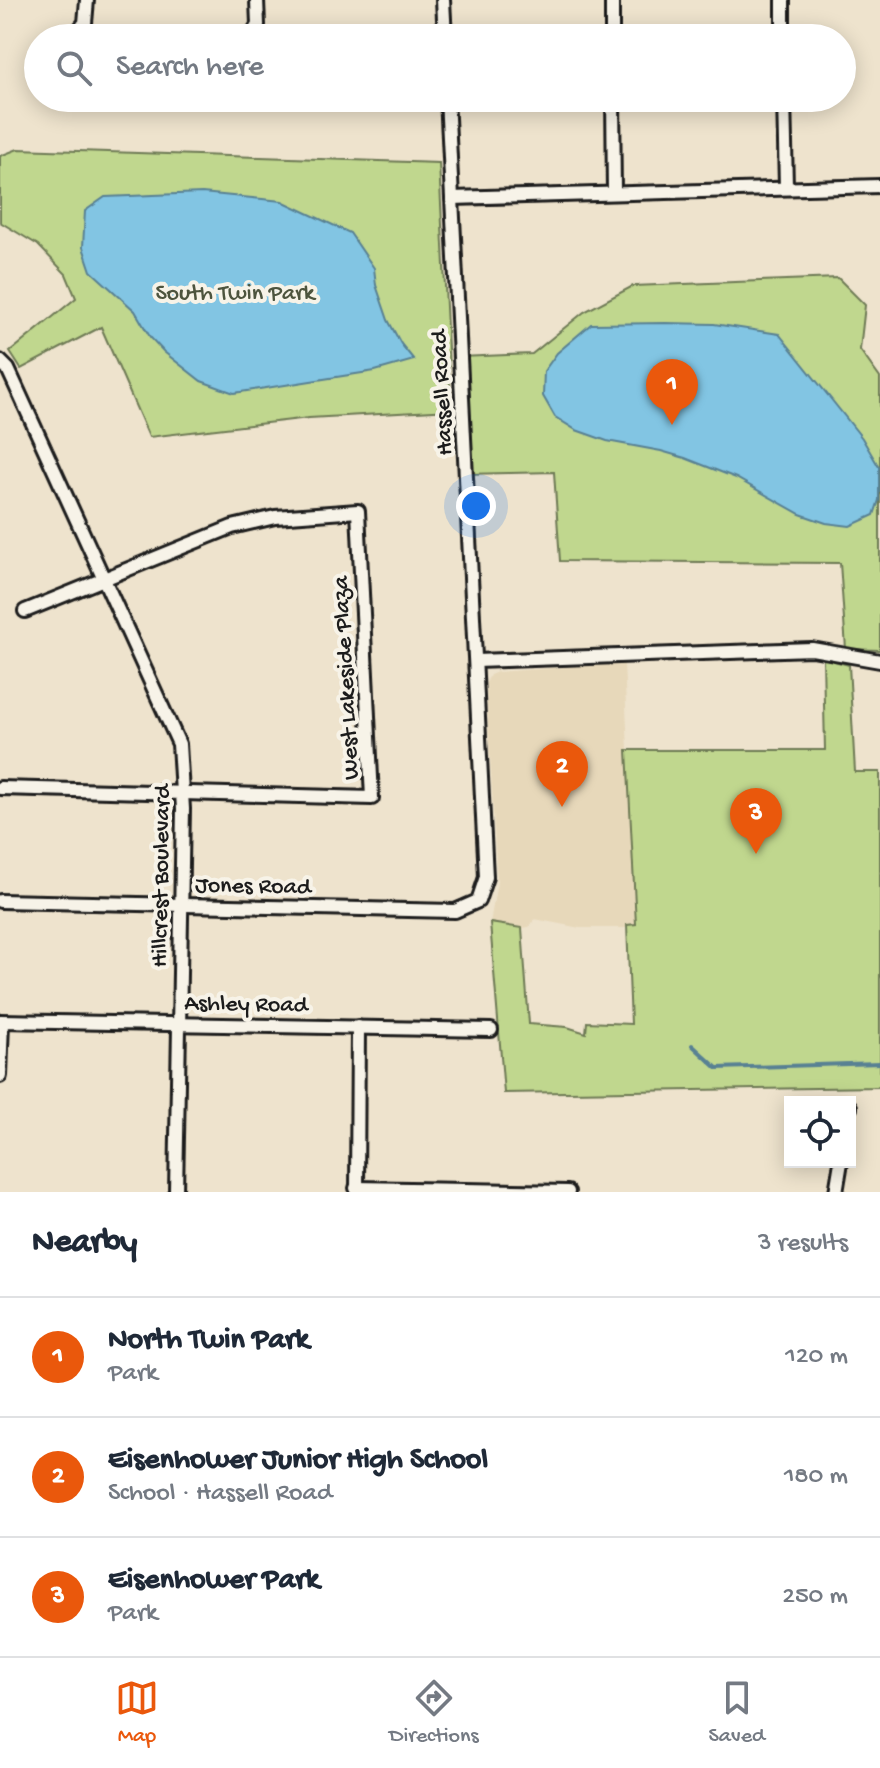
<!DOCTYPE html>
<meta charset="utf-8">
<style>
:root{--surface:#fff;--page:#f6f6f7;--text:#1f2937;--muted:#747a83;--line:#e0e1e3;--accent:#ea580c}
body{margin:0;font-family:"Gochi Hand",sans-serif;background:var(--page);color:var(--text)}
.controls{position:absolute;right:24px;bottom:24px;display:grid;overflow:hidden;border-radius:0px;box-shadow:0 4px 20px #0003}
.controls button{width:72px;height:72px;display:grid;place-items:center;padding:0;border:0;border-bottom:2px solid var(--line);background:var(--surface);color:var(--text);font:40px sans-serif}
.you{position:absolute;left:476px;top:506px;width:28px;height:28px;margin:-20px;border:6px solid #fff;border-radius:50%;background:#1a73e8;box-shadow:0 0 0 12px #1a73e833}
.badge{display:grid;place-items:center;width:52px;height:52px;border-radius:50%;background:var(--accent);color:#fff;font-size:26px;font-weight:700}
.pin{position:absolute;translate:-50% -66px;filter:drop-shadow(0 2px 4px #0008)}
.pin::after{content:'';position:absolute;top:42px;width:28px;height:24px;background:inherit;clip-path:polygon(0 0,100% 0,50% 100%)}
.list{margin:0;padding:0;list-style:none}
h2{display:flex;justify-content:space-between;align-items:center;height:104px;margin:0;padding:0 32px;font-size:34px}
h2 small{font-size:26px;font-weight:400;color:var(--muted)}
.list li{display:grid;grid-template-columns:52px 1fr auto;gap:24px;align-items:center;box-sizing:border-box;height:120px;padding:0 32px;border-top:2px solid var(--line)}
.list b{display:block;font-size:30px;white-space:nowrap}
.list p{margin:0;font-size:26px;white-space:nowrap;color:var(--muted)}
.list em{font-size:26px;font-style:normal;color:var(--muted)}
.icon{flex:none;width:44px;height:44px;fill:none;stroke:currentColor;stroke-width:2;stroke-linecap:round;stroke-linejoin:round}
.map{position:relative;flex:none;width:880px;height:1192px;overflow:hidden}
.search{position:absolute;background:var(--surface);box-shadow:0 4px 20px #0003;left:24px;right:24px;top:24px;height:88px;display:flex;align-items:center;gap:20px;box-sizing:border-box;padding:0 28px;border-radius:44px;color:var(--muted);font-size:30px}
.sheet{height:464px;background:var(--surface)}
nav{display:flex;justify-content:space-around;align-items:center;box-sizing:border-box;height:112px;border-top:2px solid var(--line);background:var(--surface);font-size:22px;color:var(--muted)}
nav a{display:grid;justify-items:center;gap:4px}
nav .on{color:var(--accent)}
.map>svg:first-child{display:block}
.built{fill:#e7d8ba}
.green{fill:#c0d78e;stroke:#6e7a55;stroke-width:2}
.water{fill:#82c5e3;stroke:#598193;stroke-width:2}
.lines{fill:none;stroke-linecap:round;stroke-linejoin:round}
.stream{stroke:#598193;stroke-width:4}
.minor-casing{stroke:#1c1c1c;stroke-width:18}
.minor{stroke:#f7f3e8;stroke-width:12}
.labels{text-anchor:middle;stroke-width:8;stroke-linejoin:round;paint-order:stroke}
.park-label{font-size:24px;fill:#4d543e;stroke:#f7f3e8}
.street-label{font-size:24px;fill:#1c1c1c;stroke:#f7f3e8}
</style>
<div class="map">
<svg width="880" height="1192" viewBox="0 0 880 1192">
<rect width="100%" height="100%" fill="#eee3cd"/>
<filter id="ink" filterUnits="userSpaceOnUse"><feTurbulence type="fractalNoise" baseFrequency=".0125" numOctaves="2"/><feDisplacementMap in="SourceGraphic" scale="16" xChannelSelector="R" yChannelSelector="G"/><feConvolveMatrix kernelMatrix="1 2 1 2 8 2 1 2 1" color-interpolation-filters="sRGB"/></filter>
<g filter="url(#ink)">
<polygon class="built" points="624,663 636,925 627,925 627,928 580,928 535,919 529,927 522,928 490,923 497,882 486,683 490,675 497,672"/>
<g class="green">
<polygon points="18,149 439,163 451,410 309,418 149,437 101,327 21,369 10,352 76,298 66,274 38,245 0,222 0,156"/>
<polygon points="838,278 865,305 860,350 880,378 880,650 846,649 840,563 560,561 554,472 466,474 460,357 532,354 584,312 633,286"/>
<polygon points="823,658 849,665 855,772 880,772 880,1087 504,1093 490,923 522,928 529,1024 567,1027 586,1033 587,1022 631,1024 627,925 636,924 627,750 825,750"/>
</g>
<g class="water">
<polygon points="202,193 282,201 350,233 374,268 376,285 388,320 401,344 414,360 375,371 234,393 201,381 164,352 150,337 135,311 91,271 83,247 85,211 105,197"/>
<polygon points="665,323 714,324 779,334 862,438 879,467 879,500 874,515 850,526 826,523 800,514 736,478 685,458 661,451 607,441 576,430 555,417 543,396 544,371 557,353 591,324"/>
</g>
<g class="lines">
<polyline class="stream" points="692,1045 717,1068 880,1063"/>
<defs>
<g id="minor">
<polyline points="443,0 445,38"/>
<polyline points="612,0 612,38"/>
<polyline points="783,0 783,38"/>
<polyline points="72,38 85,23 87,0"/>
<polyline points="250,38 258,25 257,0"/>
<polyline points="613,98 614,192"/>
<polyline points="784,98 786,187"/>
<polyline points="452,198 880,186"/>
<polyline points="0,361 8,369 14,382 179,744 183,809 176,1192"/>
<polyline points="476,661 812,649 880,661"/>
<polyline points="0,788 372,798 358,511 275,517 232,527 25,611"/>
<polyline points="0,901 455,911 478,901 486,877 447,98"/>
<polyline points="0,1021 491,1030"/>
<polyline points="0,1076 2,1022"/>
<polyline points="850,1108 850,1107"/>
<polyline points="356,1188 568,1192"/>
<polyline points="357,1192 358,1027"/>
<polyline points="836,1192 841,1162"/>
</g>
</defs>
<use href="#minor" class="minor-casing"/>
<use href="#minor" class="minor"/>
</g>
</g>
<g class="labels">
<g class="park-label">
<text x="235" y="299">South Twin Park</text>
</g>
<g class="street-label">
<text transform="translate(440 393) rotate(-93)" y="8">Hassell Road</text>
<text transform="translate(344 678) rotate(-93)" y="8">West Lakeside Plaza</text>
<text transform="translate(159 876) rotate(-89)" y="8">Hillcrest Boulevard</text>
<text transform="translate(253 884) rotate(1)" y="8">Jones Road</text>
<text transform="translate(246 1002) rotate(1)" y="8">Ashley Road</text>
</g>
</g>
</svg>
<div class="controls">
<button><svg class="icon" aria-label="locate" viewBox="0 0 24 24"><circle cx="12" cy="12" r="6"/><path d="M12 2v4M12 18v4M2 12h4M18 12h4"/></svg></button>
</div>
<div class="you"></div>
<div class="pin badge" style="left:672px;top:425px">1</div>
<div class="pin badge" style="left:562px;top:807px">2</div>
<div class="pin badge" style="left:756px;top:854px">3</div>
<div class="search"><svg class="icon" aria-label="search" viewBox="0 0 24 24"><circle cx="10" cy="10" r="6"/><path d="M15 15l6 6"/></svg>Search here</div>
</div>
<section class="sheet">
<h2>Nearby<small>3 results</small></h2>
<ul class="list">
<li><span class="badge">1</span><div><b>North Twin Park</b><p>Park</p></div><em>120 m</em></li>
<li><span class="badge">2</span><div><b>Eisenhower Junior High School</b><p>School · Hassell Road</p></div><em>180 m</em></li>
<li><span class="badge">3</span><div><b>Eisenhower Park</b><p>Park</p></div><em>250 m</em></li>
</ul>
</section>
<nav>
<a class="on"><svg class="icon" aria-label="map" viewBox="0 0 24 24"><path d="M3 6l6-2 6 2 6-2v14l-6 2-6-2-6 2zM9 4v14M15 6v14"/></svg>Map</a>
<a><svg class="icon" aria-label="directions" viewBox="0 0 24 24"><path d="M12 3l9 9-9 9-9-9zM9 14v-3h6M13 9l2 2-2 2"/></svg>Directions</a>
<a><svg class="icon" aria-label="saved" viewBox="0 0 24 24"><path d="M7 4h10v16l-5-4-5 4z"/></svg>Saved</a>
</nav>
